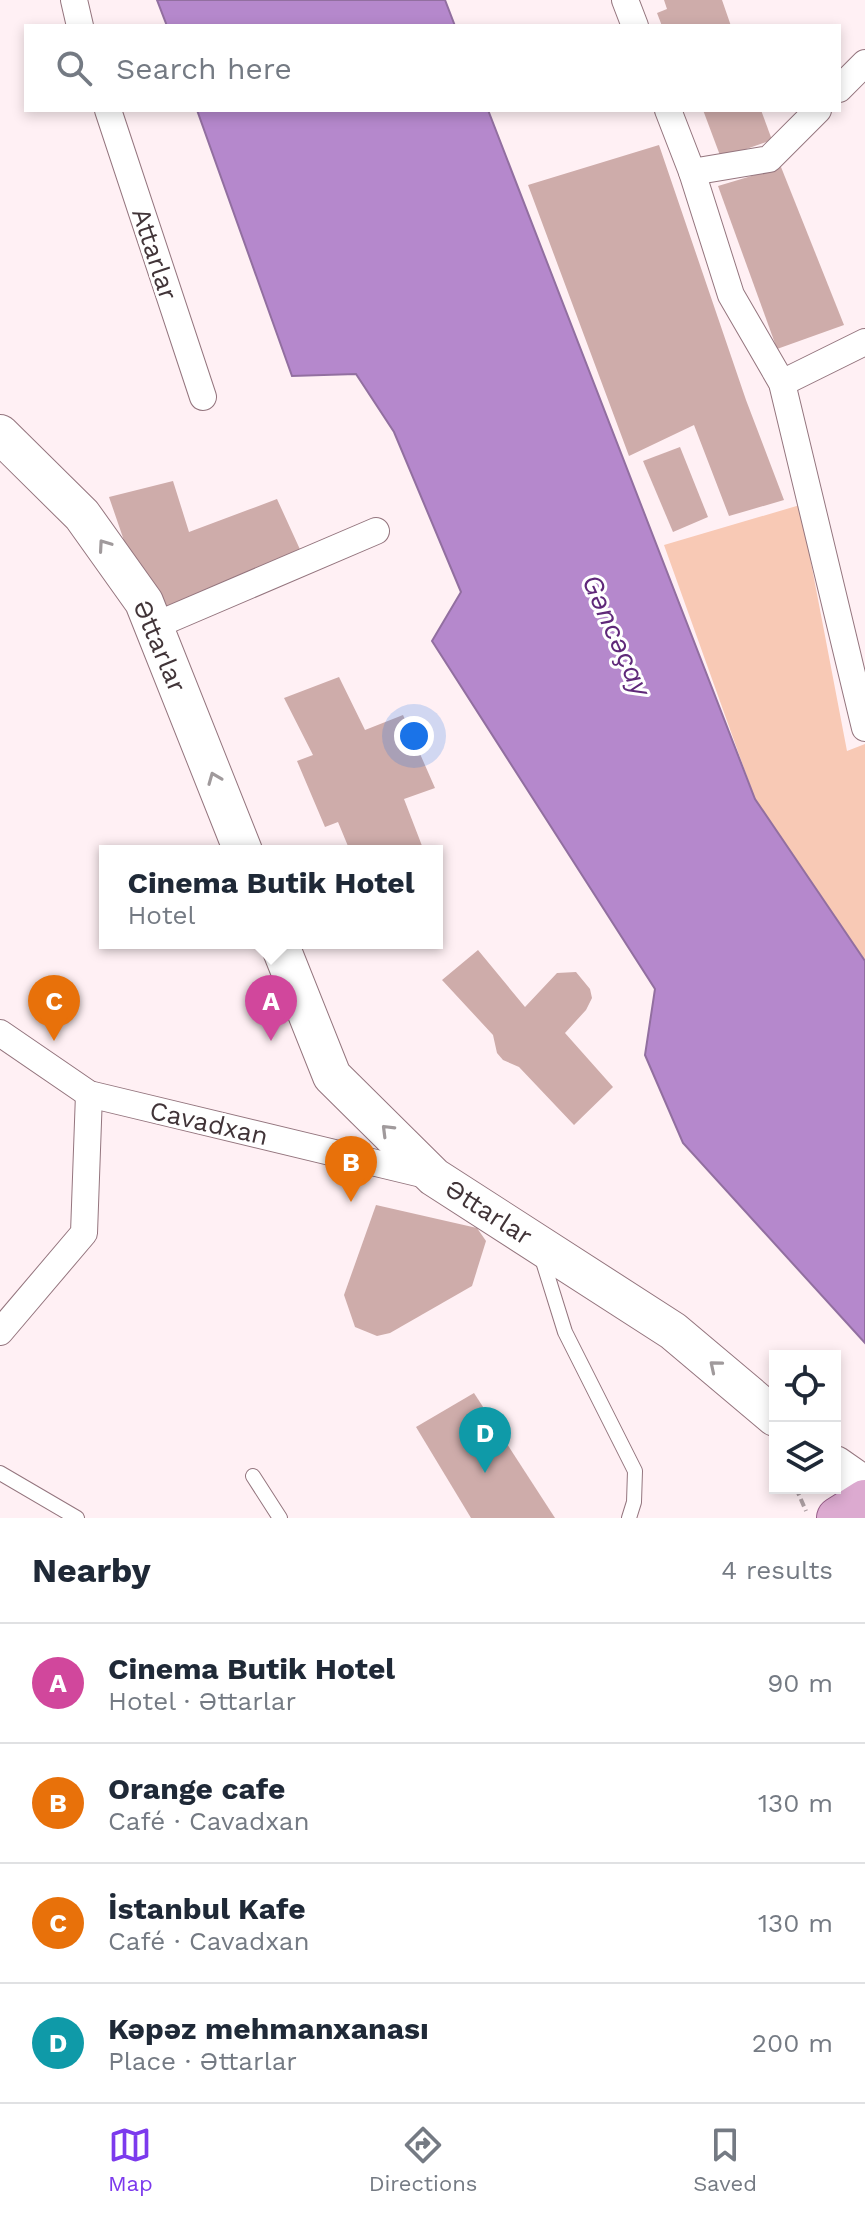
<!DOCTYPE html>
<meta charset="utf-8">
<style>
:root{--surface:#fff;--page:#f2f2f3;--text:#1f2937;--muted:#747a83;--line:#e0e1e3;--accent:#7c3aed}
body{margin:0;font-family:"Work Sans",sans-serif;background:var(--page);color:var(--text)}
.controls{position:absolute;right:24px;bottom:24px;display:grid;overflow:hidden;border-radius:0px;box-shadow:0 4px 12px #0003}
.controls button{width:72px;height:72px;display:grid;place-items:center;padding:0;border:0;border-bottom:2px solid var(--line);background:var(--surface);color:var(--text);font:40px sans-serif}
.you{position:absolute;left:414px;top:736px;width:28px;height:28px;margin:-20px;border:6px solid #fff;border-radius:50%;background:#1a73e8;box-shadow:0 0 0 12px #1a73e833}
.badge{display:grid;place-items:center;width:52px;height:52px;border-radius:50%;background:var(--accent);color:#fff;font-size:26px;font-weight:700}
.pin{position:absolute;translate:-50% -66px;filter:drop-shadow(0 2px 4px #0008)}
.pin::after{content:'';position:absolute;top:42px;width:28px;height:24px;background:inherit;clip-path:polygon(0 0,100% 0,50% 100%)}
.popup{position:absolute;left:99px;top:845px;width:344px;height:104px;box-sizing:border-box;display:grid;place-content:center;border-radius:0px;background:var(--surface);filter:drop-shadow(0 2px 6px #0005);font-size:26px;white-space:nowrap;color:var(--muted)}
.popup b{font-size:30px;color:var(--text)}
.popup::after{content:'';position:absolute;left:50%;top:100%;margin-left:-16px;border:16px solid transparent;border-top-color:var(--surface)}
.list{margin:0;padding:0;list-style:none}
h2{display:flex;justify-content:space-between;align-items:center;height:104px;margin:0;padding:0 32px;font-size:34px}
h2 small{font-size:26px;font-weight:400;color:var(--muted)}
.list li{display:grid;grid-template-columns:52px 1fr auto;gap:24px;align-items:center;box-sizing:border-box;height:120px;padding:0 32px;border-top:2px solid var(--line)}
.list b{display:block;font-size:30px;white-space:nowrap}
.list p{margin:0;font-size:26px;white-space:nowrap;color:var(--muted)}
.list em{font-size:26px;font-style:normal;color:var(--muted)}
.icon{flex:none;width:44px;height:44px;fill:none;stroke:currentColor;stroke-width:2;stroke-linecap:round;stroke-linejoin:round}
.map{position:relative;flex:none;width:865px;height:1518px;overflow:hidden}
.search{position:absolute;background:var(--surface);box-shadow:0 4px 12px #0003;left:24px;right:24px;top:24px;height:88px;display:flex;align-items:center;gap:20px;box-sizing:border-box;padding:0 28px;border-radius:0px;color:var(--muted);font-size:30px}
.sheet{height:584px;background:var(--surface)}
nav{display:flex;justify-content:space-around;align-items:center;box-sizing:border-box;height:112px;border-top:2px solid var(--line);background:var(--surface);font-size:22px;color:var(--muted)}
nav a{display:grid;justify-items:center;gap:4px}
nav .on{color:var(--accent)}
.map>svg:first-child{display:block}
.green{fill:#f8c9b5}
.water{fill:#b588cc;stroke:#926fa0;stroke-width:2}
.building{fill:#ceacaa}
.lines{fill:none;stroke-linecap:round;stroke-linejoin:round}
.lane-casing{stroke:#94757e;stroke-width:16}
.street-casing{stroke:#94757e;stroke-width:28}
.secondary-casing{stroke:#94757e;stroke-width:40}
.primary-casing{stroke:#965c87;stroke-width:44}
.path{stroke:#ac9ea2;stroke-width:4;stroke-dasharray:8 4;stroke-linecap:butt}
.lane{stroke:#fff;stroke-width:14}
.street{stroke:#fff;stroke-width:26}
.secondary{stroke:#fff;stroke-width:38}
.primary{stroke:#dcaad0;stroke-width:42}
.oneway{stroke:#a09a9c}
.labels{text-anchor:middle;stroke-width:6;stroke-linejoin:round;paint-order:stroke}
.street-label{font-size:26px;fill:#413438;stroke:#fff}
.water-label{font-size:28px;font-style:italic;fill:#5f2879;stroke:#fff}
</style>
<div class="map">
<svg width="865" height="1518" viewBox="0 0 865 1518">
<rect width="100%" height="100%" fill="#fff0f4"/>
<polygon class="green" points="800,505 847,751 865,744 865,961 755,799 664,545"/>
<g class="water">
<polygon points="157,0 445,0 455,26 167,26"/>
<polygon points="197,110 488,110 755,799 865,961 865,1343 683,1143 645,1055 655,989 432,641 461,592 394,432 356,374 292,376"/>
</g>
<g class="building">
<polygon points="664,0 722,0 731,26 662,26 657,13 667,9"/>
<polygon points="703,110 761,110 772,140 721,158"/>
<polygon points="659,145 746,400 784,500 729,516 694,425 629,456 528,185"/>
<polygon points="781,167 844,325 777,349 718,186"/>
<polygon points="680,447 708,517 673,532 643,461"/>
<polygon points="173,481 189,532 277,499 303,556 151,619 109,497"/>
<polygon points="339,677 365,730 403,715 435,788 404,799 424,851 350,851 338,822 325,827 297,761 313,755 284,698"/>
<polygon points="478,950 525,1007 557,973 576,972 590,989 592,998 586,1010 565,1033 613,1087 574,1125 519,1067 503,1060 497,1053 493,1035 442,980"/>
<polygon points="376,1205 477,1228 486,1241 472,1286 390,1333 377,1336 355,1327 344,1295"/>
<polygon points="474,1393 555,1518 471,1518 416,1427"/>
</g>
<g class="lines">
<defs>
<g id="lane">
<polyline points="541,1255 565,1332 635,1471 634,1502 629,1518"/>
<polyline points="0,1473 77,1518"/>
<polyline points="253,1476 280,1518"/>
</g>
<g id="street">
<polyline points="74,0 80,26"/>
<polyline points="625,0 635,26"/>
<polyline points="839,89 865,63"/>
<polyline points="108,110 203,397"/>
<polyline points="668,110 692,172 731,295 782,383 865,728"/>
<polyline points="692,172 769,159 818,110"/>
<polyline points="782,383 865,342"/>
<polyline points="154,626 376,531"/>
<polyline points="0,1033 89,1094 430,1176"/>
<polyline points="0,1332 84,1233 89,1094"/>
</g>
<g id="secondary">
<polyline points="0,434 82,515 144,602 243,851"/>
<polyline points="279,943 332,1076 434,1177 673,1331 775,1417"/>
<polyline points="835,1465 865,1486"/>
</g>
<polyline id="primary" points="838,1518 865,1501"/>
</defs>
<use href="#lane" class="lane-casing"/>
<use href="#street" class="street-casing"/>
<use href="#secondary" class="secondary-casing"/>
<use href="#primary" class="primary-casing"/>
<polyline class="path" points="796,1488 806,1511"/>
<use href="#lane" class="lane"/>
<use href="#street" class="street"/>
<use href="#secondary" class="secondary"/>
<use href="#primary" class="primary"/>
</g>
<defs><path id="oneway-chevron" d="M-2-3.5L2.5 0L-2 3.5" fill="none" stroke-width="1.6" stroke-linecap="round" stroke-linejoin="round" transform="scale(2)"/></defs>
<g class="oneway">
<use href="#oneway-chevron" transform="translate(104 545) rotate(-125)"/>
<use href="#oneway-chevron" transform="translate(214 778) rotate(-112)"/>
<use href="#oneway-chevron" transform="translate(387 1130) rotate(-135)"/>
<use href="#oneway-chevron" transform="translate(715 1366) rotate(-140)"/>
</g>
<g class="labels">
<g class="street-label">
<text transform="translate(155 254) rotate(72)" y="9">Attarlar</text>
<text transform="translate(160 646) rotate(67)" y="9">Əttarlar</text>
<text transform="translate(209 1123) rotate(13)" y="9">Cavadxan</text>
<text transform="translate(489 1212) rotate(33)" y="9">Əttarlar</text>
</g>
<g class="water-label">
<text transform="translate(617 635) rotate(66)" y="10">Gəncəçay</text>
</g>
</g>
</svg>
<div class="controls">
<button><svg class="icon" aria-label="locate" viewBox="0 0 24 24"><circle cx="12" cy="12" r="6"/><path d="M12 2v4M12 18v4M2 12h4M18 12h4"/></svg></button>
<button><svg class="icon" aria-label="layers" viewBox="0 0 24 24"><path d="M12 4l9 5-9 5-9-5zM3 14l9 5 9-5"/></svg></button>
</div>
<div class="you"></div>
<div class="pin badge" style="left:271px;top:1041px;background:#d1479c">A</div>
<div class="popup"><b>Cinema Butik Hotel</b>Hotel</div>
<div class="pin badge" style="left:351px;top:1202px;background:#e8710a">B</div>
<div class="pin badge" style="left:54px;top:1041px;background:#e8710a">C</div>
<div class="pin badge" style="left:485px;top:1473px;background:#0f9aa8">D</div>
<div class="search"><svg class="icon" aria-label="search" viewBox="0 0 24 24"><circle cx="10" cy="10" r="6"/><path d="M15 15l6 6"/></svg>Search here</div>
</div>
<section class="sheet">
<h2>Nearby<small>4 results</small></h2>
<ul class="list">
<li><span class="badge" style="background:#d1479c">A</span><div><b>Cinema Butik Hotel</b><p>Hotel · Əttarlar</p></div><em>90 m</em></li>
<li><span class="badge" style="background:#e8710a">B</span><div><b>Orange cafe</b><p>Café · Cavadxan</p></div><em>130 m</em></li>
<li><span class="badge" style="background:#e8710a">C</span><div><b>İstanbul Kafe</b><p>Café · Cavadxan</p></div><em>130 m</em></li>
<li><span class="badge" style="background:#0f9aa8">D</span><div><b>Kəpəz mehmanxanası</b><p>Place · Əttarlar</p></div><em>200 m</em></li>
</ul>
</section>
<nav>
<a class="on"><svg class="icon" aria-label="map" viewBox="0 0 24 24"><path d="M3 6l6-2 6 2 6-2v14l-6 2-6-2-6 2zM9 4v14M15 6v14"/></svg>Map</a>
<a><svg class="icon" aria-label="directions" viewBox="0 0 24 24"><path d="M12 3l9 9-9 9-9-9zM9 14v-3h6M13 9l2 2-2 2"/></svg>Directions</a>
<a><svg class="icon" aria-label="saved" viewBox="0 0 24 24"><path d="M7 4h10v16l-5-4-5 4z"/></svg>Saved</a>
</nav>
